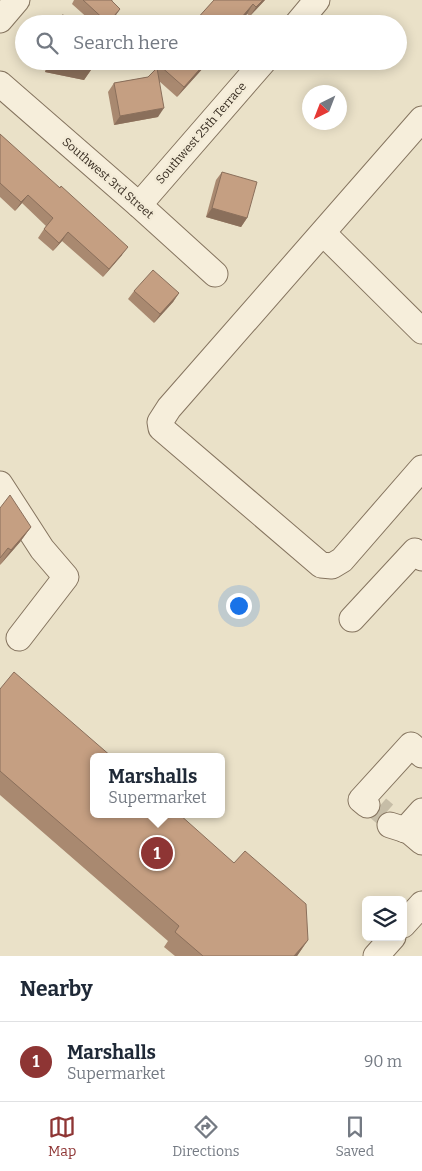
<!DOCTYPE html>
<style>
:root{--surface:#fff;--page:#f2f2f3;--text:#1f2937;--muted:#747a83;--line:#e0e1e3;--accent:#8e3534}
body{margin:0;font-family:Bitter,serif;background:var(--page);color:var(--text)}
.controls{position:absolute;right:15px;bottom:15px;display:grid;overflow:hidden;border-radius:8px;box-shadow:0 2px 12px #0003}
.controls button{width:45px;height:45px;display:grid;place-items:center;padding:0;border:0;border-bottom:1px solid var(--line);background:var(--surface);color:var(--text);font:25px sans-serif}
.compass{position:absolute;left:302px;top:85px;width:45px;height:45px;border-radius:50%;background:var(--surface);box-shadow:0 2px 12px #0003;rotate:222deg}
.you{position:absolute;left:238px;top:605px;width:18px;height:18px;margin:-12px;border:4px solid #fff;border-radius:50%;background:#1a73e8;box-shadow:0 0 0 8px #1a73e833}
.badge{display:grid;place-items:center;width:32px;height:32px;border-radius:50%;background:var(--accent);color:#fff;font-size:16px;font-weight:700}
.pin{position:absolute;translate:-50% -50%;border:2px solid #fff;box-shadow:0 1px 5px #0006}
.popup{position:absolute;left:90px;top:753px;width:135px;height:65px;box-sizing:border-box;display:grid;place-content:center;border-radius:8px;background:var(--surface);filter:drop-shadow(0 1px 4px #0005);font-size:16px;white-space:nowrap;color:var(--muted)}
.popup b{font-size:19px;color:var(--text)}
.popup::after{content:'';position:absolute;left:50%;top:100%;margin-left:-10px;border:10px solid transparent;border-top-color:var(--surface)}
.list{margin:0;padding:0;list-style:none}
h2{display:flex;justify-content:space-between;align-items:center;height:65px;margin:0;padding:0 20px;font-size:21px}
h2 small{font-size:16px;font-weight:400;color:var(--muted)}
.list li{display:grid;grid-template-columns:32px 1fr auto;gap:15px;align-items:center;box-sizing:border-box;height:80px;padding:0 20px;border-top:1px solid var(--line)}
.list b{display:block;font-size:19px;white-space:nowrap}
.list p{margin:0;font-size:16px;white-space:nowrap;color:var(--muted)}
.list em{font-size:16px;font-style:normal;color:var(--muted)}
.icon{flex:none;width:28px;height:28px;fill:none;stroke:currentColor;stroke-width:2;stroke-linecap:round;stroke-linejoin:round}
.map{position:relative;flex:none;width:422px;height:956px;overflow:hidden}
.search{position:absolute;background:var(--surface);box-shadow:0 2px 12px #0003;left:15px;right:15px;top:15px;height:55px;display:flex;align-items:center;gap:12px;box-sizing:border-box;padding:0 18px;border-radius:28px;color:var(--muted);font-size:19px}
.sheet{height:145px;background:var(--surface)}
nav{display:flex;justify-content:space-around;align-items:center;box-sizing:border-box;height:70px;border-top:1px solid var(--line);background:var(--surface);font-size:14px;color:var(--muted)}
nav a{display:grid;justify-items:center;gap:2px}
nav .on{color:var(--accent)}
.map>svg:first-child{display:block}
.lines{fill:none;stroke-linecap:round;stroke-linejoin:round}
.minor-tunnel{stroke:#c6bda7;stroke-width:25;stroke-dasharray:25 12;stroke-linecap:butt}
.minor-casing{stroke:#85745f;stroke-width:27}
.minor{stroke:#f6eedb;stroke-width:25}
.wall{fill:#a98970}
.shaded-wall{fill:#8a6f5b}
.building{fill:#c59f82;stroke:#8a6f5b}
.labels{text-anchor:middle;stroke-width:5;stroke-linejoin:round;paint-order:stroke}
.street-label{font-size:12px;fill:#372c21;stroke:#f3ebd7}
</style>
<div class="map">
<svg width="422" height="956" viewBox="0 0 422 956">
<rect width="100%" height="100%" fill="#eae1c8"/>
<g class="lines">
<polyline class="minor-tunnel" points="378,808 385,814"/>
<defs>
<g id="minor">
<polyline points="0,20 17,0"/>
<polyline points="297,24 317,0"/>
<polyline points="0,84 139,205 215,274"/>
<polyline points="422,119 169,408 160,422 161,428 321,565 332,566 342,560 422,468"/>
<polyline points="139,205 264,61"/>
<polyline points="323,233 422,331"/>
<polyline points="0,484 42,549 66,577 19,638"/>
<polyline points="352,619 415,551 422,558"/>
<polyline points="367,805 361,800 411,745 422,755"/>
<polyline points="390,825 409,831 422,842"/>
<polyline points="405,830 422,811"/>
<polyline points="403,925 422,904"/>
<polyline points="376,956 393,937"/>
</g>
</defs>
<use href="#minor" class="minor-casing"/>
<use href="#minor" class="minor"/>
</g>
<g class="wall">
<polygon points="74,0 113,0 112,1 120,9 109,24 56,24 62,15 91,21 72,4"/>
<polygon points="214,0 265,0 250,16 247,14 238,24 193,24"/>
<polygon points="47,61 94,61 93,67 84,80 45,72"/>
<polygon points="163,61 208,61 204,67 177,97 159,81 158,117 114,125 108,92 114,83 148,77"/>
<polygon points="0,134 122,255 103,277 62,241 53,251 38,238 46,226 22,203 15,211 0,197"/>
<polygon points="222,172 247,218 241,227 206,217 216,180"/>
<polygon points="134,291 179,293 173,302 154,323 128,299"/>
<polygon points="0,508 31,527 20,542 0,565"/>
<polygon points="0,689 234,863 308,940 297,956 175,956 164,947 168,941 0,795"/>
</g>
<g class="shaded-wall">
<polygon points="263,0 265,0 250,16 256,7"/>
<polygon points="253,4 247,14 238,24 236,24"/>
<polygon points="120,9 114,18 109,24 107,24"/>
<polygon points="52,61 63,61 93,67 84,80 45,72"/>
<polygon points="207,61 208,61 204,67 177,97 184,87"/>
<polygon points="164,108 158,117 114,125 120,116"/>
<polygon points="28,195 22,203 15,211 21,202"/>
<polygon points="212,208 247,218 241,227 206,217"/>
<polygon points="68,232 62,241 53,251 59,243"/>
<polygon points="128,247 122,255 103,277 109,269"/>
<polygon points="179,293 173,302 154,323 160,314"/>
<polygon points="31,527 20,542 0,565 11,550"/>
<polygon points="308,940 297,956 294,956"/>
</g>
<g class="building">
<polygon points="83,0 111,0 120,9 108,23"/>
<polygon points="214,0 263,0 256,7 253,4 236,24 196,24 197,23 195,21"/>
<polygon points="62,15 102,23 61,24"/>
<polygon points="63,61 94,61 93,67"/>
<polygon points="163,61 207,61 184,87 159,65"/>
<polygon points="157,68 164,108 120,116 114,83 148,77"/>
<polygon points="0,134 60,188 61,186 128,247 109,269 68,232 59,243 44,229 53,218 28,195 21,202 0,183"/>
<polygon points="222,172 257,182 247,218 212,208"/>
<polygon points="153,270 179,293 160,314 134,291"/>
<polygon points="10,495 31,527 11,550 8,548 0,558 0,508"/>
<polygon points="14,672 112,757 93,757 93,814 179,814 234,863 245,851 306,904 308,940 294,956 203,956 175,932 179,926 0,771 0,689"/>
</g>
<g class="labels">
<g class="street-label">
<text transform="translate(201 133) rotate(-49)" y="4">Southwest 25th Terrace</text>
<text transform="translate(108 178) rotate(41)" y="4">Southwest 3rd Street</text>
</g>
</g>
</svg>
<div class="controls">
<button><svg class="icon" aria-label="layers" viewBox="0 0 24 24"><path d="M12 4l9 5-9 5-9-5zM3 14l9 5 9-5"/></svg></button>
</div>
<svg class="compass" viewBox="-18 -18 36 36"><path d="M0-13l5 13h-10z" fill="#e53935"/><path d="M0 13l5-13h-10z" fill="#747a83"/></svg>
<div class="you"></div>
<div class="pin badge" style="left:157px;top:853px">1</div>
<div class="popup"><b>Marshalls</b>Supermarket</div>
<div class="search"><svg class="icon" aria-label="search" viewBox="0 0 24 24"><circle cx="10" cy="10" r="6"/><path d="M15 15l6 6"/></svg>Search here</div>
</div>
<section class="sheet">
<h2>Nearby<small></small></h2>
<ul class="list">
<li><span class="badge">1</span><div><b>Marshalls</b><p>Supermarket</p></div><em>90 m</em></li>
</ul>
</section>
<nav>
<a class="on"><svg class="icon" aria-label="map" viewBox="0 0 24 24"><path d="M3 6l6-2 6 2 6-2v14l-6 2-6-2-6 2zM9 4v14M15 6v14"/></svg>Map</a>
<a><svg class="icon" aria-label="directions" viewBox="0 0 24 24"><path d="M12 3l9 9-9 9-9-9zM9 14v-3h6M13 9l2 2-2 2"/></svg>Directions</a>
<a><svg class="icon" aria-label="saved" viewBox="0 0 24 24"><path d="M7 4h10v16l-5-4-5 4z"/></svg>Saved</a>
</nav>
